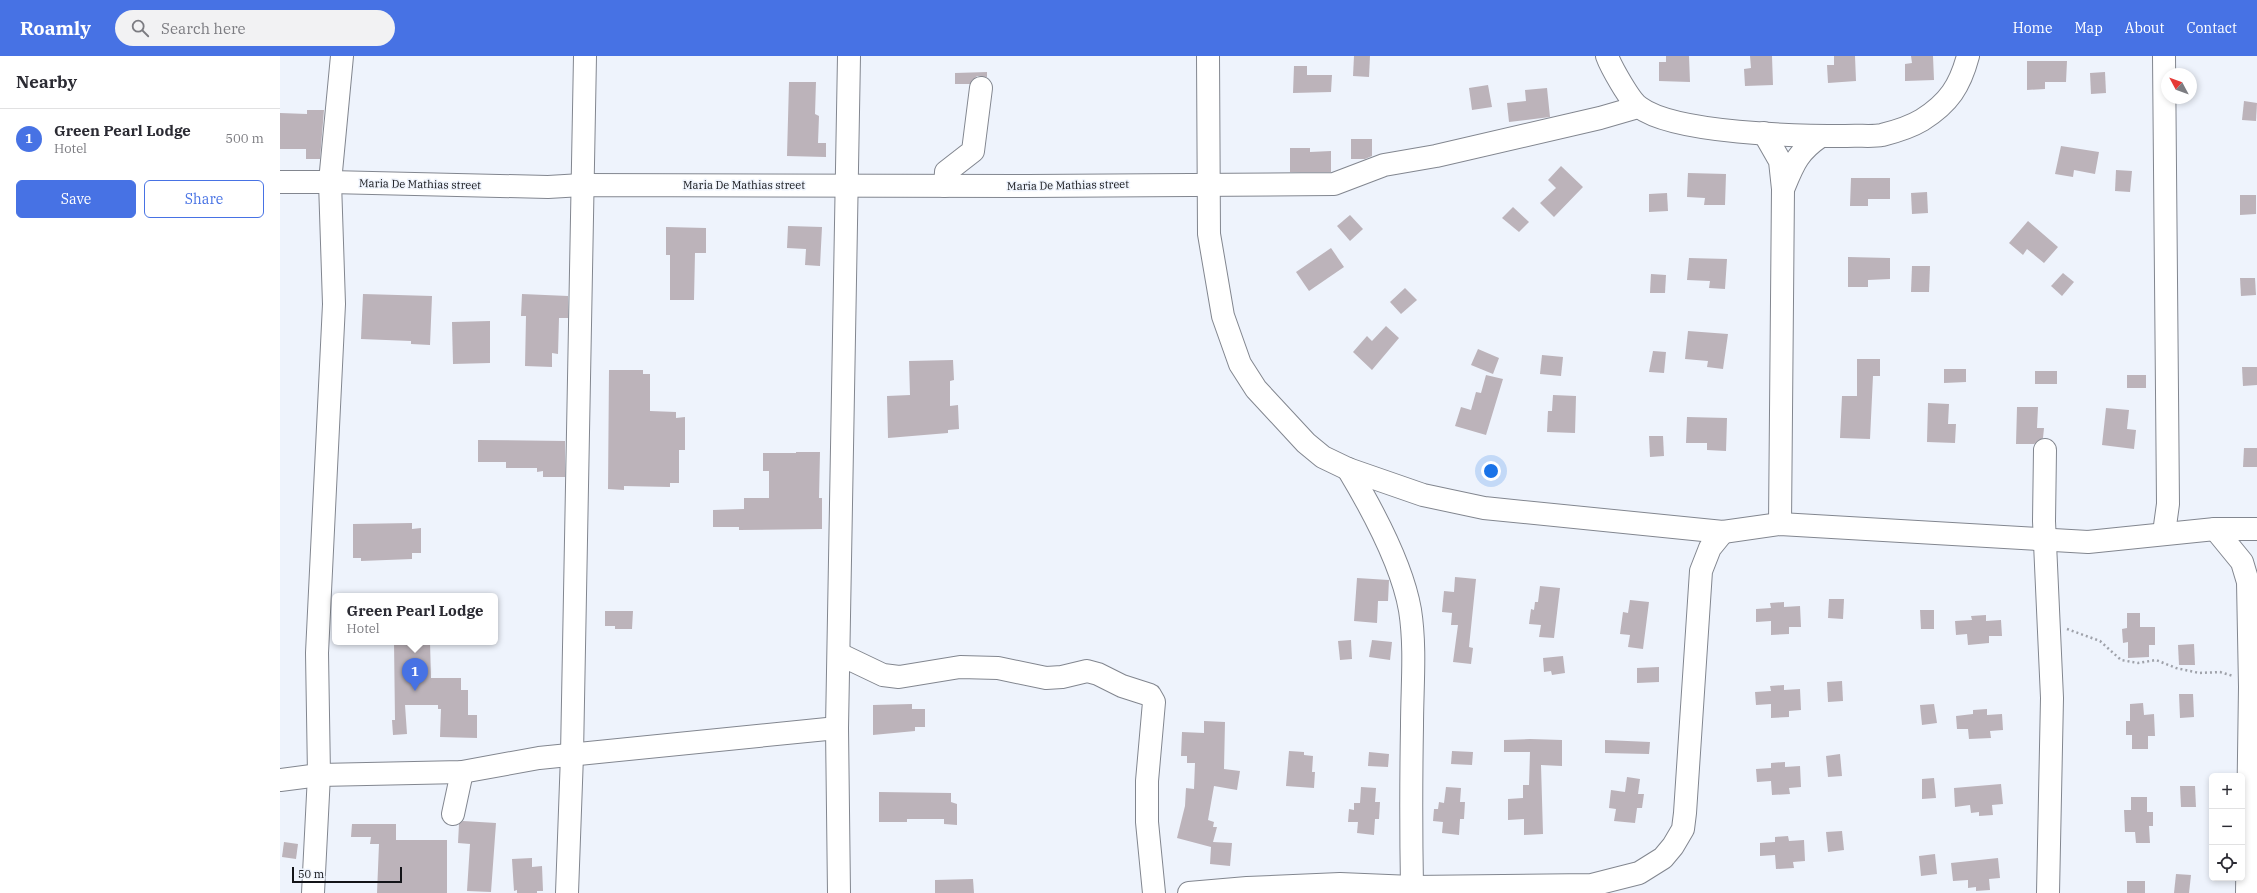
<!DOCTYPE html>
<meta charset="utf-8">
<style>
:root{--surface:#fff;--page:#f2f2f3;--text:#2b2b33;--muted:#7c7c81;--line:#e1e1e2;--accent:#4772e4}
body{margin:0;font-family:"IBM Plex Serif",serif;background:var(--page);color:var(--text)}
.controls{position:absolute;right:12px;bottom:12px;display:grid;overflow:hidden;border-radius:6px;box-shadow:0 2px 6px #0003}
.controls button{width:36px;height:36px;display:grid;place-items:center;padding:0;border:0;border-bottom:1px solid var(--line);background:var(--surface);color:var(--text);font:20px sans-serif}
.compass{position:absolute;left:1881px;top:12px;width:36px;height:36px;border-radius:50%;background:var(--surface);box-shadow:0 2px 6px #0003;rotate:311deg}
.scale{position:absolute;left:12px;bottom:10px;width:110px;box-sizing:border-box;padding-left:4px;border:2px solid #131418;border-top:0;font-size:11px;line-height:14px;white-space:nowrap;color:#131418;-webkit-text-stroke:3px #eef3fc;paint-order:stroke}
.you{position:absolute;left:1211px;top:415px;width:14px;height:14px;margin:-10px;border:3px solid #fff;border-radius:50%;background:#1a73e8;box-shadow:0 0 0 6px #1a73e833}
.badge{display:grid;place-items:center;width:26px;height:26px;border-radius:50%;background:var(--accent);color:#fff;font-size:13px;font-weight:700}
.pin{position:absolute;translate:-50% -33px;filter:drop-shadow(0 1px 2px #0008)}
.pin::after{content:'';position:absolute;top:21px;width:14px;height:12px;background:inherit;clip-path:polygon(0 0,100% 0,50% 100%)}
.popup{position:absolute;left:52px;top:537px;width:166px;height:52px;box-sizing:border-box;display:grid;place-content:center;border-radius:6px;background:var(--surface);filter:drop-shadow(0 1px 3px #0005);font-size:13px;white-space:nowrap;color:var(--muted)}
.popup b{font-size:15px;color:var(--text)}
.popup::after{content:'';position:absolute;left:50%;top:100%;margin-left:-8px;border:8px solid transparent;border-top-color:var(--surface)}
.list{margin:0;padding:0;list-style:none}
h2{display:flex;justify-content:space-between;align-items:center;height:52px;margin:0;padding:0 16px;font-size:17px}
h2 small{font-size:13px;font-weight:400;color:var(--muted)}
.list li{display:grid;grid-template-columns:26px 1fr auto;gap:12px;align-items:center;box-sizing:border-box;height:60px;padding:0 16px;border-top:1px solid var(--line)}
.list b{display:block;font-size:15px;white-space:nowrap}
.list p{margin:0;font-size:13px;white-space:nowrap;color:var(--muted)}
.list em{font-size:13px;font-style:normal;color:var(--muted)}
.actions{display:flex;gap:8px;padding:12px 16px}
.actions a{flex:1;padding:9px 0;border:1px solid var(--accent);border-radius:6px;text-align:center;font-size:14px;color:var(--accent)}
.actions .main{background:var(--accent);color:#fff}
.icon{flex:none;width:22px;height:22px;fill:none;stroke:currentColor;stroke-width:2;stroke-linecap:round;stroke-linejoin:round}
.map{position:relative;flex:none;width:1977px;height:837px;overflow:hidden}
header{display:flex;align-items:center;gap:24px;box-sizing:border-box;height:56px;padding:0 20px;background:var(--accent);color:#fff}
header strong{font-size:19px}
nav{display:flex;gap:22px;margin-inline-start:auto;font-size:14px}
.search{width:280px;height:36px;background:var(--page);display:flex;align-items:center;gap:10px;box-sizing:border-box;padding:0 14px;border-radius:22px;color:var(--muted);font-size:15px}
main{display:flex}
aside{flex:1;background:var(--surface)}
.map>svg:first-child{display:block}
.building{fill:#bcb3ba}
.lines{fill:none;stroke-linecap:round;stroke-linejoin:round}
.minor-casing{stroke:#82868f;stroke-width:24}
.path{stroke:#9fa2aa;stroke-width:2.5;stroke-dasharray:2 3;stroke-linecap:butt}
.minor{stroke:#fff;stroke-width:22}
.labels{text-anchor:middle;stroke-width:3;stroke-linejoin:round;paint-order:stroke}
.street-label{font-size:11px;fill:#131418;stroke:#eef3fc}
</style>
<header>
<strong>Roamly</strong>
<div class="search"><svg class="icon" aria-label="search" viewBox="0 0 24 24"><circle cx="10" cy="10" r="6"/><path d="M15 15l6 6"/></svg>Search here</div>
<nav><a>Home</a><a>Map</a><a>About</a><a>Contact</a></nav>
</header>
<main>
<aside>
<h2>Nearby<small></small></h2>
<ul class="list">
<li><span class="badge">1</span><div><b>Green Pearl Lodge</b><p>Hotel</p></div><em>500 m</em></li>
</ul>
<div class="actions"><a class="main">Save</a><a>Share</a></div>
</aside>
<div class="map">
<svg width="1977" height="837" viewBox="0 0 1977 837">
<rect width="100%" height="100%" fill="#eef3fc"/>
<g class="building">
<polygon points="1074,0 1090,0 1089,21 1073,20"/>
<polygon points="1386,0 1409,0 1410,26 1379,25 1379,6 1386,6"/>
<polygon points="1470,0 1492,0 1493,29 1465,30 1464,13 1471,12"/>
<polygon points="1554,0 1575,0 1576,25 1548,27 1547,9 1554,9"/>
<polygon points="1631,0 1653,0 1654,24 1625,25 1625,8 1632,7"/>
<polygon points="1747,5 1787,5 1786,26 1765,26 1765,33 1747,34"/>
<polygon points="1014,10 1027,10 1027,19 1052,19 1051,36 1013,37"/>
<polygon points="707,16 707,21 697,20 690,28 675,28 675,17"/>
<polygon points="1825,16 1826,37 1811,38 1810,17"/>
<polygon points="509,26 536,26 535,58 539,60 538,87 546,87 546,101 507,100"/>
<polygon points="1208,29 1212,51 1192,54 1189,32"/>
<polygon points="1267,32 1270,61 1229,66 1227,47 1246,45 1245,34"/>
<polygon points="1964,45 1977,47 1976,65 1962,64"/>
<polygon points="27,54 44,54 40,103 26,103 26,93 0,93 0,57 27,58"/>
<polygon points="1071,83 1092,83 1092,100 1085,103 1071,103"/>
<polygon points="1781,90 1819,96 1815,118 1794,114 1793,121 1775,118"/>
<polygon points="1010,92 1030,92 1030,96 1051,95 1051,116 1010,116"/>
<polygon points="1281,110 1303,131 1274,161 1260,147 1276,132 1268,124"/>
<polygon points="1836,114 1852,115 1850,136 1835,135"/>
<polygon points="1408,117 1446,118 1445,149 1424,149 1425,142 1407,141"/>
<polygon points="1571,122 1610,122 1610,143 1588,143 1588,150 1570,150"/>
<polygon points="1647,136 1648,157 1632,158 1631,137"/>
<polygon points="1387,137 1388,155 1369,156 1369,138"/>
<polygon points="1960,139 1976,139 1976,158 1960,159"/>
<polygon points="1233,151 1249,166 1239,176 1222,162"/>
<polygon points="1070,159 1083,173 1070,185 1057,170"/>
<polygon points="1748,165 1778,191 1764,207 1747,193 1743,199 1729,187"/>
<polygon points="508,170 542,171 540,210 525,209 526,193 507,192"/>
<polygon points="386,171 426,172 426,197 415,197 414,244 390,244 390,199 386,199"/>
<polygon points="1051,192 1064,211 1029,235 1016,216"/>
<polygon points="1568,201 1610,202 1610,223 1588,224 1588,231 1568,231"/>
<polygon points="1409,202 1447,203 1445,233 1429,232 1430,225 1407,224"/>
<polygon points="1632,210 1650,210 1649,236 1631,236"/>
<polygon points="1783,217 1794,226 1782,240 1771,230"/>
<polygon points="1371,218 1386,219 1385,237 1370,237"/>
<polygon points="1960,222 1975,222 1976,239 1961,240"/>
<polygon points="1125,232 1137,244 1121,258 1110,246"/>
<polygon points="83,238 152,240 150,289 131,288 131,285 81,283"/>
<polygon points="242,238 288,240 288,262 279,262 278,298 272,297 272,311 245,310 246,260 241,260"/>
<polygon points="210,265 210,307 173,308 172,266"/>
<polygon points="1106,270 1119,282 1092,314 1073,296 1087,280 1092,285"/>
<polygon points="1408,275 1448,278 1443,313 1427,311 1428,305 1405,303"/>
<polygon points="1198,293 1219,302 1213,318 1191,309"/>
<polygon points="1373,295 1386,296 1384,317 1369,316"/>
<polygon points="1262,299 1283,301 1281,320 1260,318"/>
<polygon points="1577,303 1600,303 1600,320 1593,320 1590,383 1560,382 1562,340 1577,340"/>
<polygon points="673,304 674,324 670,325 670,350 678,349 679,373 668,374 668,377 608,382 607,340 630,339 629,305"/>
<polygon points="1962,311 1977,311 1977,329 1963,330"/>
<polygon points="1664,313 1686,313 1686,326 1664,327"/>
<polygon points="329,314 363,314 363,318 370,318 370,355 396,356 396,362 405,361 405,394 399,394 399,427 390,427 390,431 344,430 344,434 328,433"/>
<rect x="1755" y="315" width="22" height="13"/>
<polygon points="1206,319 1223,323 1206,379 1175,370 1181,351 1191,354 1196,336 1201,337"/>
<rect x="1847" y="319" width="19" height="13"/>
<polygon points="1273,339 1296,340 1295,377 1267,376 1268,355 1272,355"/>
<polygon points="1648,347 1669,348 1668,368 1676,368 1675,387 1647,386"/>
<polygon points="1737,351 1758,351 1757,372 1764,372 1763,382 1754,388 1736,388"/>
<polygon points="1826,352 1849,354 1847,373 1856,374 1854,393 1822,389"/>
<polygon points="1407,361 1447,362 1446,395 1427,394 1427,387 1406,387"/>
<polygon points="1369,380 1383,380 1384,400 1370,401"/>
<polygon points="198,384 285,385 285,421 263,421 263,415 257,416 257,412 226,412 226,406 198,406"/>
<polygon points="1964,392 1977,392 1977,411 1963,411"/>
<polygon points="516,396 540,396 539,442 542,442 542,473 459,474 459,471 433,471 433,454 464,453 464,442 489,442 489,415 483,415 483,397 516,397"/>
<polygon points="132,467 132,473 141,472 141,497 132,497 132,503 81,505 81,502 73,502 73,468"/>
<polygon points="1175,521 1196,523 1189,591 1193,592 1191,608 1173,606 1178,569 1171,569 1172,557 1162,556 1164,535 1174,536"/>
<polygon points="1077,522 1109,524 1108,545 1098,545 1097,567 1074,565"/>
<polygon points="1260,530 1280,532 1274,582 1259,581 1261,569 1249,568 1251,553 1254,554 1255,546 1258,546"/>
<polygon points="1549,543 1564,543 1563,563 1548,562"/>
<polygon points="1350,544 1369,546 1363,593 1348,591 1350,579 1340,578 1343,556 1348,557"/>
<polygon points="1504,546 1504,551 1520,550 1521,571 1509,571 1509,578 1491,579 1491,565 1476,566 1476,553 1491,552 1490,547"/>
<polygon points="1640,554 1654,554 1654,573 1641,573"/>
<polygon points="325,555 353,555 352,573 335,573 335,570 325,570"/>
<polygon points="1847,557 1860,557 1860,571 1875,571 1875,589 1869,589 1869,601 1848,602 1848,586 1843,587 1842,573 1847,572"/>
<polygon points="1706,559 1706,565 1721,564 1722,580 1709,580 1709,587 1688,589 1687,578 1676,579 1675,565 1692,564 1691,560"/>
<polygon points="1071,584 1072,603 1060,604 1058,585"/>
<polygon points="1092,584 1112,586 1110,604 1089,601"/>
<polygon points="114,586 150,586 151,622 181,622 181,634 188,634 188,659 197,659 197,682 160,681 161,653 158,653 158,649 125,649 127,678 113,679 112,664 115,664"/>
<polygon points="1914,588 1915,609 1899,609 1898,589"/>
<polygon points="1283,600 1285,617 1272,619 1271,615 1264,616 1263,602"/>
<polygon points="1379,611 1379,626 1357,627 1357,612"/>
<polygon points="1562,625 1563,645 1548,646 1547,626"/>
<polygon points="1504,629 1504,634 1520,633 1521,654 1509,655 1509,661 1491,662 1491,648 1476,649 1475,636 1491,635 1490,630"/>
<polygon points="1899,638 1913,638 1914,661 1900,662"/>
<polygon points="1863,647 1864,659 1874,658 1875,680 1868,680 1868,693 1852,693 1852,679 1846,679 1846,665 1850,665 1850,648"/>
<polygon points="632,648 632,653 645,653 645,671 635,671 635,675 593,679 593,649"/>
<polygon points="1654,648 1657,667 1642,669 1640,649"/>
<polygon points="1707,653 1707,659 1722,658 1723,674 1710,675 1711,682 1689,683 1688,673 1677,673 1676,660 1693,658 1693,654"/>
<polygon points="924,665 945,666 944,713 960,715 957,734 934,730 928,764 934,766 933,771 937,771 933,786 952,787 950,810 930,808 931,791 897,782 905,750 906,732 914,733 915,707 907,707 907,700 901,700 902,676 924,677"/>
<polygon points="1250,683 1282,684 1282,710 1261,709 1263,778 1244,779 1244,763 1228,764 1228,743 1243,742 1243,729 1249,729 1250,696 1224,696 1224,684"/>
<polygon points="1325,684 1370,686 1369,698 1325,697"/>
<polygon points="1009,695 1024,696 1024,699 1033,700 1032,716 1035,716 1034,732 1006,730"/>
<polygon points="1172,695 1193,696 1192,709 1171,708"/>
<polygon points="1089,696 1109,698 1108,711 1088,710"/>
<polygon points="1560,698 1562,720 1548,721 1546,700"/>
<polygon points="1505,706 1505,711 1520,710 1521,731 1509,732 1510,738 1492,739 1491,725 1477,726 1476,713 1491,712 1491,707"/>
<polygon points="1347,721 1360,723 1358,738 1364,738 1362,752 1357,752 1355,767 1334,765 1336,753 1329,752 1331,734 1345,736"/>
<polygon points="1654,722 1656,742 1642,743 1642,723"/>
<polygon points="1721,728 1723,748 1712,749 1713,759 1699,760 1699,756 1691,757 1690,749 1675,751 1674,732"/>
<polygon points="1900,730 1915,730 1916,751 1901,751"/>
<polygon points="1081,731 1096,732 1095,746 1100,746 1099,763 1095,763 1094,779 1077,777 1078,766 1068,766 1069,753 1074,754 1074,747 1080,747"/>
<polygon points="1166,731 1181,732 1180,746 1185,746 1184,763 1180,763 1179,779 1162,777 1163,766 1153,765 1154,753 1158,753 1159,746 1164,747"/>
<polygon points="599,736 671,737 671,746 677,748 677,769 664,768 664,763 627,763 627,766 599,766"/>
<polygon points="1851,741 1867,741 1867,756 1873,756 1873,770 1869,770 1870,787 1856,787 1855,776 1845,776 1844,754 1851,754"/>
<polygon points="183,765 216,767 211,836 187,835 190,788 178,787 179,768"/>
<polygon points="72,768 116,768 116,784 167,784 167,837 97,837 99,788 90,788 91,781 71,781"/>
<polygon points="1562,775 1564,794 1548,796 1546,776"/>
<polygon points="1508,780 1509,785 1524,784 1525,805 1513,806 1514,812 1496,813 1495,799 1480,800 1480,787 1495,786 1495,781"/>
<polygon points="4,786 18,788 16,803 2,801"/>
<polygon points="1655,798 1657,818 1641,820 1639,800"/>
<polygon points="252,802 252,811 262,810 263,835 257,835 257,837 237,837 237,834 234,835 232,803"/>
<polygon points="1718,802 1720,822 1709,823 1710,834 1696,835 1696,831 1688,832 1688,824 1673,825 1671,807"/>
<polygon points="1896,818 1911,819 1909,837 1894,837"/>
<polygon points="693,823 694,837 655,837 655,824"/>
<rect x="1847" y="825" width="18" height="12"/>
</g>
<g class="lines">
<defs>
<g id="minor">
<polyline points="928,0 929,178 943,260 960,308 976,333 1026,387 1043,401 1068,413 1143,439 1204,452 1443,476 1500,468 1808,486 1935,473 1977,473"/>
<path d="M1327 0C1331 11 1350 45 1359 51 1395 78 1519 80 1566 80 1578 79 1592 81 1602 79 1614 76 1632 70 1642 64 1669 47 1680 30 1688 0"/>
<polyline points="1484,77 1500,105 1503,133 1500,468"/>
<polyline points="0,126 50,126 268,131 302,129 747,130 1054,128 1104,109 1156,100 1320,62 1358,51"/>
<polyline points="665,130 666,116 693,95 701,32"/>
<path d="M1504 131C1514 106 1519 95 1541 80"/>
<polyline points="1765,394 1764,465 1772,642 1768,837"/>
<path d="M1068 413C1092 453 1122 508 1130 554 1136 592 1132 632 1132 670 1131 724 1131 777 1132 831"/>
<polyline points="1935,473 1962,506 1968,526 1970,631 1967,837"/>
<polyline points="1884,477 1888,448 1884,0"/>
<polyline points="559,598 603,619 619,621 680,611 718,612 766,622 782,621 807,615 818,618 842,630 870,639 874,646 867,725 867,766 874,837"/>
<polyline points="0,724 39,719 182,716 259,702 557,672"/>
<polyline points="173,758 182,716"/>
<polyline points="33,837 39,719 37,597 54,248 50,126 62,0"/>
<polyline points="287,837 292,699 305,0"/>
<polyline points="559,837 557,672 569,0"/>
<polyline points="909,837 967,832 1060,828 1132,831 1312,829 1359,817 1383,802 1393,790 1403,773 1405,757 1421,515 1430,492 1443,476"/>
</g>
</defs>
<use href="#minor" class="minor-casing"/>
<polyline class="path" points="1787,573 1820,585 1841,604 1858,607 1876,604 1896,612 1919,617 1940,616 1953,620"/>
<use href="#minor" class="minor"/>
</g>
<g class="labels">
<g class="street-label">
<text transform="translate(140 128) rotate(1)" y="4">Maria De Mathias street</text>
<text x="464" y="133">Maria De Mathias street</text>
<text transform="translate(788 129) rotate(-1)" y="4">Maria De Mathias street</text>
</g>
</g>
</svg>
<div class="controls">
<button>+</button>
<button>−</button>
<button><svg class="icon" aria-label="locate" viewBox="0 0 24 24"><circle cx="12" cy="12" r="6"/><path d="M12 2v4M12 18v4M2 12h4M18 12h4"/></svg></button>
</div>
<svg class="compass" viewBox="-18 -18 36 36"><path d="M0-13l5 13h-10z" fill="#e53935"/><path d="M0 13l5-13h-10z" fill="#7c7c81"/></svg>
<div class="scale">50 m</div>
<div class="you"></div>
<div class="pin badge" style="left:135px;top:635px">1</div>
<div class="popup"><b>Green Pearl Lodge</b>Hotel</div>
</div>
</main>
